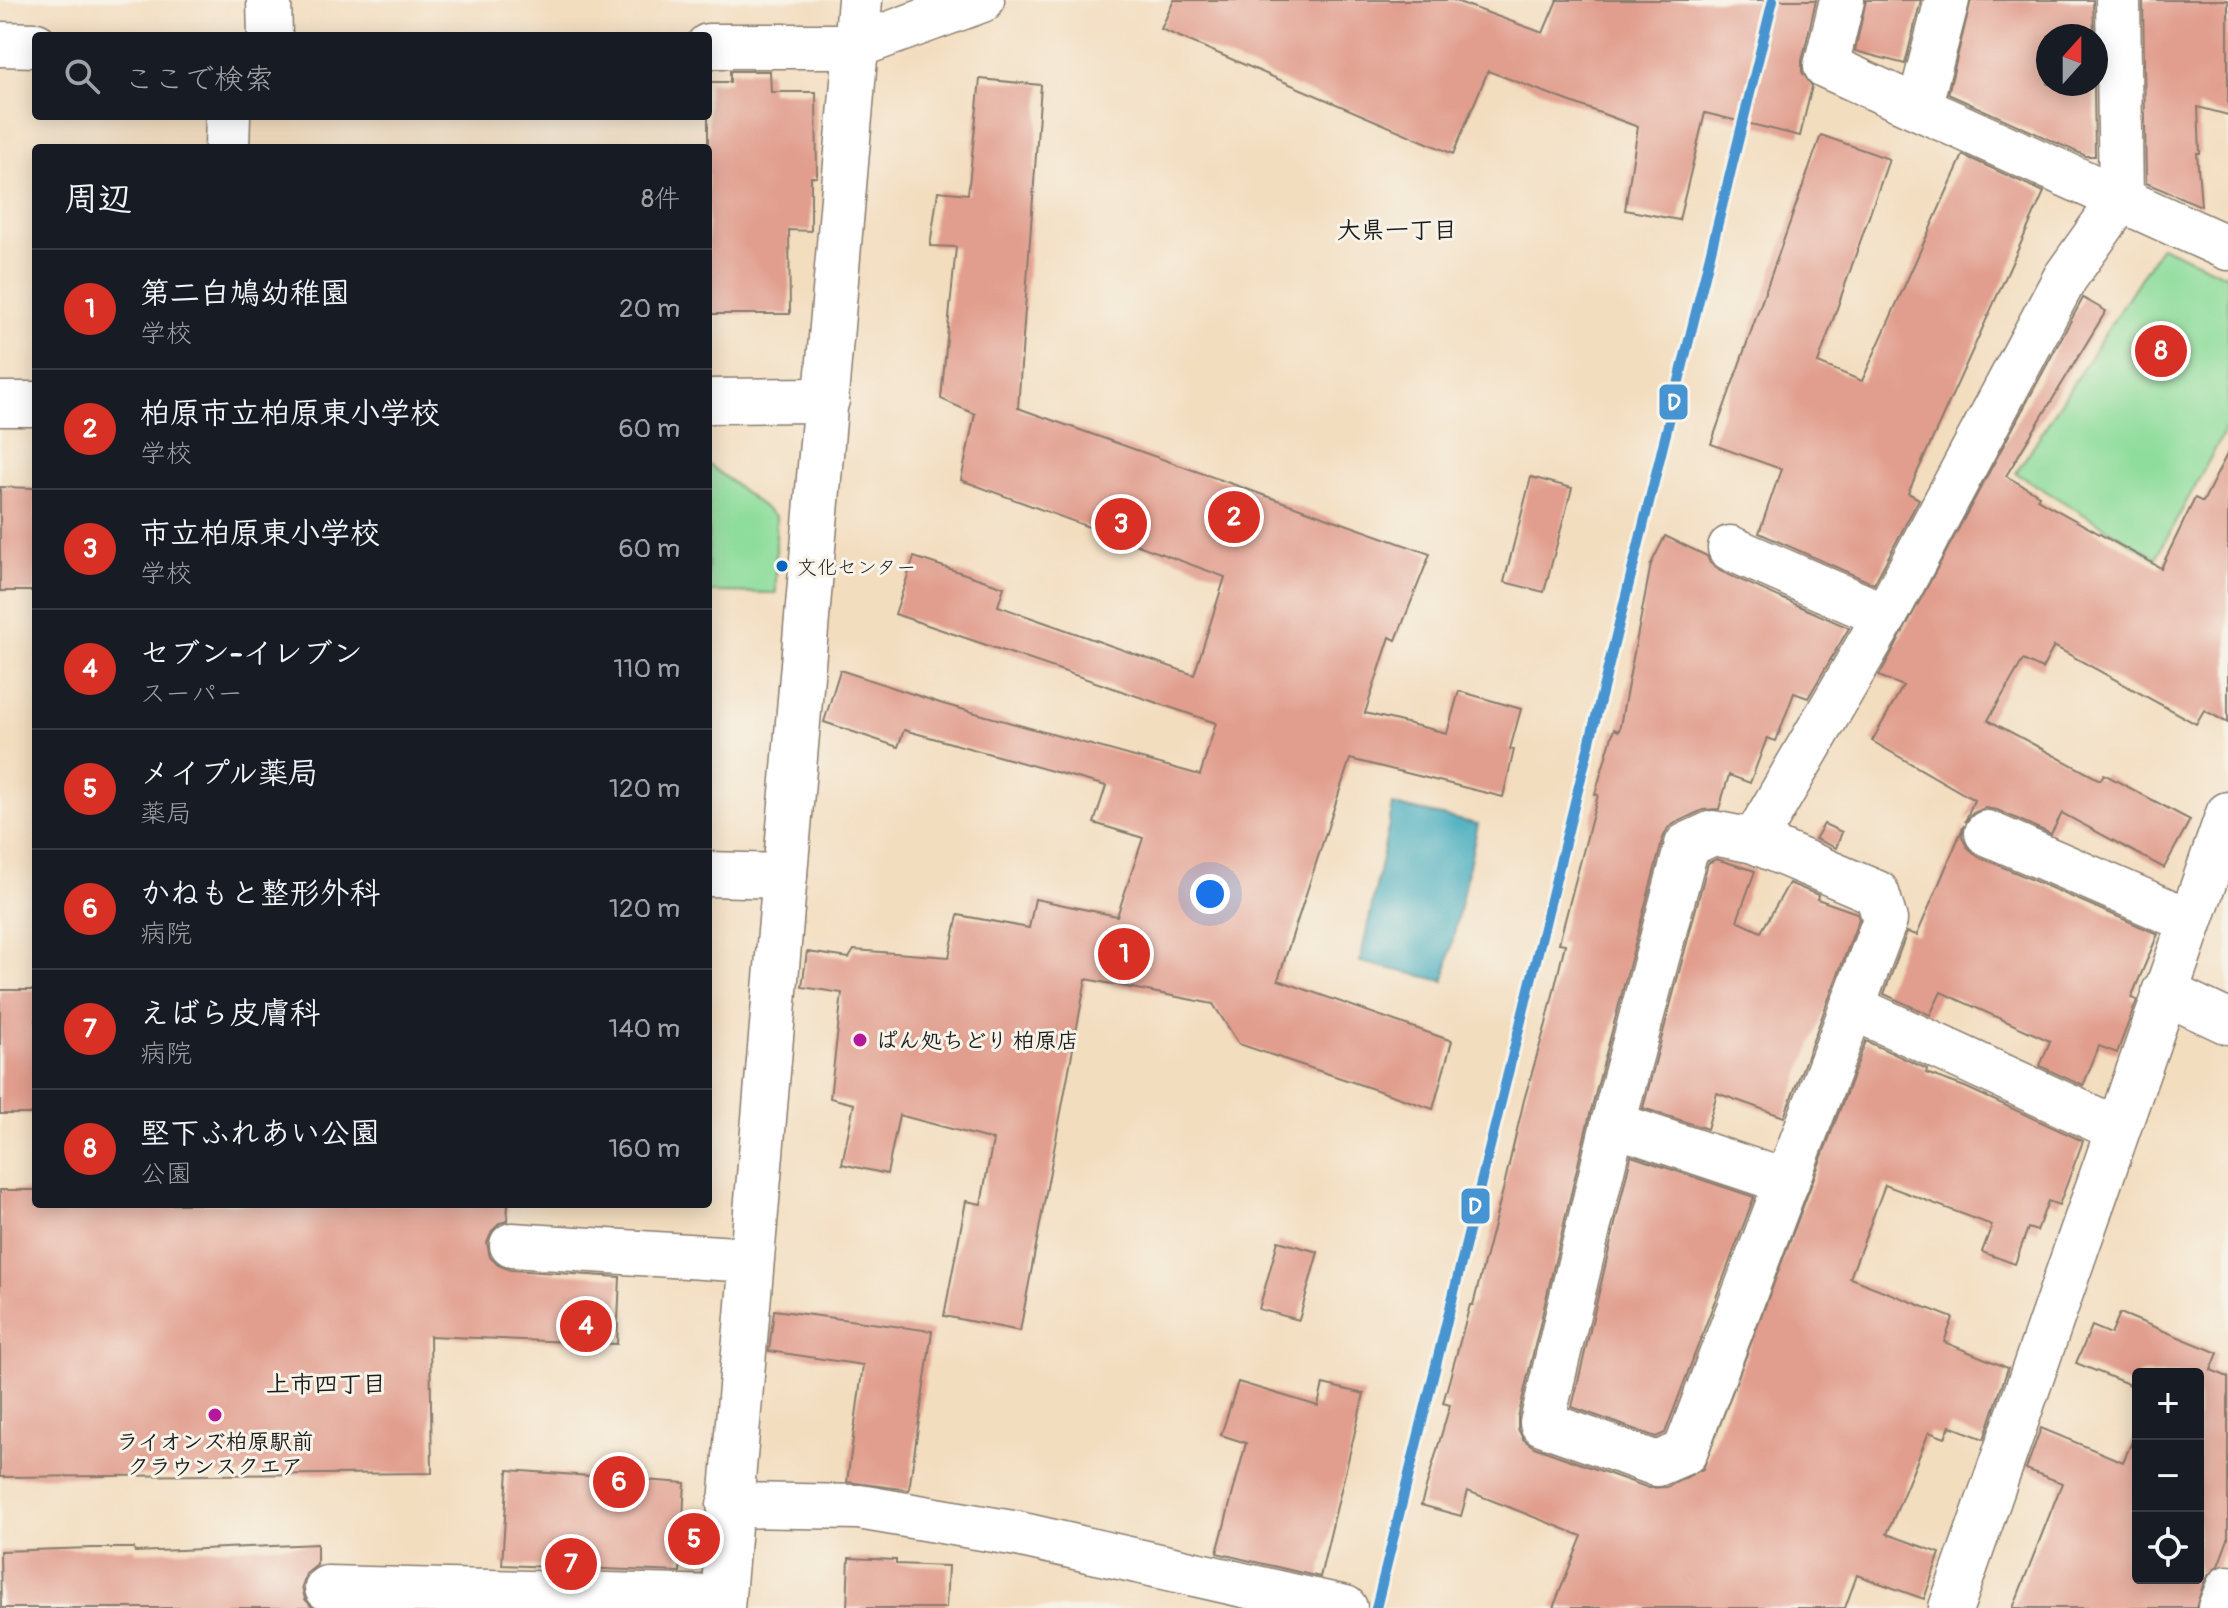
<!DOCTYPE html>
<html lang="ja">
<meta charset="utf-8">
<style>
:root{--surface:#171b24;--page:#242831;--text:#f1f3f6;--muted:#9ea1a6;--line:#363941;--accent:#d93025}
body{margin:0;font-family:Pangolin,"Klee One",sans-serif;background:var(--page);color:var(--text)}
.controls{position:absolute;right:24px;bottom:24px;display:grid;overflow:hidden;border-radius:8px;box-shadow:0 4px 20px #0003}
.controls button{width:72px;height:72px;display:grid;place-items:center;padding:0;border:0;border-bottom:2px solid var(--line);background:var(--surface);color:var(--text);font:40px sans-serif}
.compass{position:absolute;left:2036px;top:24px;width:72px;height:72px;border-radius:50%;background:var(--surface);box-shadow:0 4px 20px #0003;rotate:21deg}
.you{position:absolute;left:1210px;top:894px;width:28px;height:28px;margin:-20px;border:6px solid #fff;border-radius:50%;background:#1a73e8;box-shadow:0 0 0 12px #1a73e833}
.badge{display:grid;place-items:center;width:52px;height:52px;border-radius:50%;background:var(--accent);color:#fff;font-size:26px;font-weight:700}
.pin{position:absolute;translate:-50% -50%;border:4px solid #fff;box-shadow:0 2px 8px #0006}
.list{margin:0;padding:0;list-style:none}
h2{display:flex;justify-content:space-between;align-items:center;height:104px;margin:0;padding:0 32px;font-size:34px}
h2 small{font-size:26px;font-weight:400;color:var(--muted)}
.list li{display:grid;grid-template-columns:52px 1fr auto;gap:24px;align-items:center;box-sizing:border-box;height:120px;padding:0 32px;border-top:2px solid var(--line)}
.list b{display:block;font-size:30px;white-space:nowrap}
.list p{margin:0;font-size:26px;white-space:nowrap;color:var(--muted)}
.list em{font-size:26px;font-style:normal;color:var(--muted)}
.icon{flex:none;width:44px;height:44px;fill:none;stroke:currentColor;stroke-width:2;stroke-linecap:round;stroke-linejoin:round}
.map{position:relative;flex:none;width:2228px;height:1608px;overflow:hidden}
.search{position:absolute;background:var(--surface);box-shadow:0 4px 20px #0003;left:32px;top:32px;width:680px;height:88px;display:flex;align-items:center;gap:20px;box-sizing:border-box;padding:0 28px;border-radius:8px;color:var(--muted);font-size:30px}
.panel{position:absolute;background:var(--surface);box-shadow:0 4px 20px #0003;left:32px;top:144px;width:680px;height:1064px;border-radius:8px}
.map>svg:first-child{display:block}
.green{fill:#8fdd9c;stroke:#567c5c;stroke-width:2}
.water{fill:#3ca9bc;stroke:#2c626c;stroke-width:2}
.building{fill:#e19d8d}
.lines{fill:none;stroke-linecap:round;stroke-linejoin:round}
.minor-casing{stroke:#887c6e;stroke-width:47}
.minor{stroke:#fff;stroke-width:44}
.rail-1-casing{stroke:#f7f3e8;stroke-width:16}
.rail-1{stroke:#4694d1;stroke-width:10}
.bus-dot{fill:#0065bd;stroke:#f7f3e8;stroke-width:3}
.poi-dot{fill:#b5179e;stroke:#f7f3e8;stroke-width:3}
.labels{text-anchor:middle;stroke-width:6;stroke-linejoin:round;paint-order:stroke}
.bus-label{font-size:20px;fill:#1c1c1c;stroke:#f7f3e8;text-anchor:start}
.poi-label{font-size:22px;font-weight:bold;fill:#1c1c1c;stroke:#f7f3e8;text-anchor:start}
.neighbourhood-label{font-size:24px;font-weight:bold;fill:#1c1c1c;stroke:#f7f3e8}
.line-badge{stroke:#f7f3e8;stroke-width:3}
.badge-label{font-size:22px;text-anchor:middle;font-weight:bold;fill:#fff}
</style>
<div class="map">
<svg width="2228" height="1608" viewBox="0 0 2228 1608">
<rect width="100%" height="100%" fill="#f7f3e8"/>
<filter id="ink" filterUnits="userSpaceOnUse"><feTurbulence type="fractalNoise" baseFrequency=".0125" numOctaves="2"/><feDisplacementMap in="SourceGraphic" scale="16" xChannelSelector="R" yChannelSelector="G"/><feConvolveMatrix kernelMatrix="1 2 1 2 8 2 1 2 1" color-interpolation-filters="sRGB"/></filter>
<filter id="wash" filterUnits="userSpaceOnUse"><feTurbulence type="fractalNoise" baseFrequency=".006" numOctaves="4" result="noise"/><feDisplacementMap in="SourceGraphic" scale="32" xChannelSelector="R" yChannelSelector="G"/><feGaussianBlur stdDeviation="1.8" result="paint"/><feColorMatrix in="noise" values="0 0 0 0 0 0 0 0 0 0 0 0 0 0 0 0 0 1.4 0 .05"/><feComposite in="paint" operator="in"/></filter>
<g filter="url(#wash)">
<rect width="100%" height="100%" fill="#f3ddbf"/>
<g class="green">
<polygon points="2161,246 2228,276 2228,425 2156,558 2016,473"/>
<polygon points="708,464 776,517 776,593 708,592"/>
</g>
<polygon class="water" points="1393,805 1478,824 1444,981 1360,962"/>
<g id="blocks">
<g class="building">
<polygon points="1174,0 1453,0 1543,33 1557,0 1816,0 1802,61 1802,72 1812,86 1800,136 1705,113 1679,220 1625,210 1638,127 1488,71 1453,154 1161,29"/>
<polygon points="1866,0 1921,0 1905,64 1855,51"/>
<polygon points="1971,0 2093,0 2094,36 2048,36 2048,84 2094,84 2095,156 2086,156 1948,94"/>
<polygon points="2143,0 2228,0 2228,115 2198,107 2200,153 2197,153 2201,206 2146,183"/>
<polygon points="730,71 770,71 771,92 816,92 817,177 811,177 811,231 789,230 790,314 708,314 708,82 730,82"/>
<polygon points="980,79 1041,85 1018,408 1430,554 1396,640 1390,637 1365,713 1447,733 1459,691 1521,709 1510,749 1514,750 1503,797 1350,759 1278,980 1452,1041 1433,1109 1239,1044 1213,1004 1086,979 1020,1331 944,1316 966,1201 981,1204 993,1140 899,1115 887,1174 842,1164 854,1104 830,1098 842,993 802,987 807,952 849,958 854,950 949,957 958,915 1029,928 1035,899 1117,916 1143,838 1094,823 1106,786 904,730 898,747 824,722 840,670 943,704 1200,775 1216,723 895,614 914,557 1004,587 998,606 1194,675 1225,577 961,480 975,414 941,399 956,247 930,246 938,191 968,194"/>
<polygon points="1821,135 1889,159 1818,363 1862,381 1963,155 2044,192 1908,493 1919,499 1874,584 1759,533 1781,469 1711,444"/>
<polygon points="2083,298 2106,311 2006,476 2039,495 2037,499 2161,568 2195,498 2203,502 2228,452 2228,723 2204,710 2196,724 2054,646 2042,669 2023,660 1988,720 2100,780 2104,774 2190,820 2164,868 2062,813 2051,834 1997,810 1985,808 1973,813 1965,822 1974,800 1872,741 1903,686 1879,676"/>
<polygon points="1531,477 1572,488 1544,592 1504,582"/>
<polygon points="0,487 36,488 36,591 0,591"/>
<polygon points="1665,536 1707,556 1710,563 1720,571 1849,628 1808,698 1794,693 1776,741 1767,738 1750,783 1729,775 1719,809 1703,810 1677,822 1668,828 1663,838 1589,1118 1518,1417 1518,1429 1523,1439 1534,1447 1649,1488 1667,1487 1703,1469 1866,1041 1927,1069 1926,1073 1965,1087 2083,1141 2059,1205 2048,1201 2037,1231 2028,1228 2015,1264 1982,1252 1992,1225 1885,1185 1850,1278 1953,1318 1944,1342 2008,1368 1984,1439 1950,1426 1945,1438 1929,1432 1887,1534 1940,1553 1924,1599 1857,1575 1845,1608 1553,1608 1582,1536 1468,1491 1461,1516 1421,1505 1450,1405 1443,1403 1470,1305 1473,1305 1503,1190 1524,1100 1546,1024 1565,944 1559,943 1598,795 1595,794 1614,729 1619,731 1651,564"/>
<polygon points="1824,824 1842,832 1836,848 1815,839"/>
<polygon points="1964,825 1962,837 1967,847 1977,856 2158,934 2131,998 2137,1000 2117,1053 2099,1046 2083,1086 2040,1066 2050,1041 1941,992 1930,1015 1884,994 1907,932 1917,935"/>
<polygon points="1716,859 1755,871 1737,921 1761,932 1789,883 1818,895 1817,899 1857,913 1859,919 1784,1117 1717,1093 1707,1129 1643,1108 1708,863"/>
<rect x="0" y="990" width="36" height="124"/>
<polygon points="1631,1156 1754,1197 1665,1433 1656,1437 1572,1407"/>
<polygon points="0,1190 36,1190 36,1204 508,1204 507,1221 500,1223 492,1231 487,1243 490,1257 498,1265 510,1270 620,1277 617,1344 430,1336 432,1473 0,1477"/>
<polygon points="1278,1241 1318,1252 1299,1320 1259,1309"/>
<polygon points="774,1310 932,1331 909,1490 847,1482 863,1365 769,1351"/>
<polygon points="2120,1313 2218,1353 2211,1370 2228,1377 2228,1539 2218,1566 2205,1579 2196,1608 2013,1608 2062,1483 2026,1469 2041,1428 2123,1462 2138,1428 2138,1578 2198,1578 2198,1374 2138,1374 2138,1388 2076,1363 2092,1326 2111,1334"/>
<polygon points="1238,1382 1318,1406 1323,1384 1364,1394 1320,1577 1217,1553 1246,1443 1221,1435"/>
<polygon points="508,1470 685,1483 680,1572 502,1565"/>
<polygon points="317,1544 317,1565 306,1574 302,1587 305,1599 313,1608 1,1608 0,1551 92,1548 134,1548 135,1552"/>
<polygon points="849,1558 896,1560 896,1564 948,1566 946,1608 847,1608"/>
</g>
</g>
</g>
<g filter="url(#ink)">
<use href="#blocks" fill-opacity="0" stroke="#887c6e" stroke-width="2"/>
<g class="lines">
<defs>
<g id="minor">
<polyline points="269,0 270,36"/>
<polyline points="1842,0 1826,66 2228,248"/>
<polyline points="0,44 36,45"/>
<polyline points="708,46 856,46 982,0"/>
<polyline points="1919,108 1947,0"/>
<polyline points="227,148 228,116"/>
<polyline points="708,401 827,400"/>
<polyline points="0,404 36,404"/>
<polyline points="1730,548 1885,616"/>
<polygon points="1713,833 1754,841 1877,893 1885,920 1685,1452 1657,1464 1542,1423 1613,1124 1687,845"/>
<polyline points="1987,833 2190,921"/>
<polyline points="1754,841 1885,616 2065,278 2121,199 2118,0"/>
<polyline points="708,874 785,876"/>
<polyline points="2164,992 2228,1022"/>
<polyline points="1852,1007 2117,1129"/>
<polyline points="1613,1124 1787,1182"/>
<polyline points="512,1245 751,1260"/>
<polyline points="729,1505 859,1507 1018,1534 1345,1608"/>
<polyline points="327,1588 722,1598"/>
<polyline points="722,1608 860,0"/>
<polyline points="1951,1608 2228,814"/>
<polyline points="2220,1608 2228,1588"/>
</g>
</defs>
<use href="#minor" class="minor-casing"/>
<use href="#minor" class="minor"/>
<defs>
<polyline id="rail-1" points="1376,1608 1773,0"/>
</defs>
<use href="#rail-1" class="rail-1-casing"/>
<use href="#rail-1" class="rail-1"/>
</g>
</g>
<circle class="bus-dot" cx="782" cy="566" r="7"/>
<g class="poi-dot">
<circle cx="860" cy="1040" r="8"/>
<circle cx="215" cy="1415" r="8"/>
</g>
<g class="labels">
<g class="bus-label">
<text x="797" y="574">文化センター</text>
</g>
<g class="poi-label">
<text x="876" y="1048">ぱん処ちどり 柏原店</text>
<text x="215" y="1449" text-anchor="middle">ライオンズ柏原駅前<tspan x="215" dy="25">クラウンスクエア</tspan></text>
</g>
<g class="neighbourhood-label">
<text x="1397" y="238">大県一丁目</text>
<text x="326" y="1392">上市四丁目</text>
</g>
</g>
<g class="line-badge">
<rect x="1658" y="383" width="31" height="38" rx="8" fill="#4694d1"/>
<rect x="1460" y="1187" width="31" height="38" rx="8" fill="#4694d1"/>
</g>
<g class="badge-label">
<text x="1674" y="410">D</text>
<text x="1475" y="1214">D</text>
</g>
</svg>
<div class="controls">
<button>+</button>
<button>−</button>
<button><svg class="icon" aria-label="locate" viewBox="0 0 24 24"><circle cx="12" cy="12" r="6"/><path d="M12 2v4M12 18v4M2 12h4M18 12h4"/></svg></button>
</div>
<svg class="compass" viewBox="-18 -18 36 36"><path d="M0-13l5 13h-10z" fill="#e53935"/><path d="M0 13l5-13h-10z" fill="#9ea1a6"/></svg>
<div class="you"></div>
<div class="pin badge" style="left:1124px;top:954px">1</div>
<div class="pin badge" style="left:1234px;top:517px">2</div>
<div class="pin badge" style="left:1121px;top:524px">3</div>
<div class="pin badge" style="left:586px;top:1326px">4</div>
<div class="pin badge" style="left:694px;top:1539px">5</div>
<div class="pin badge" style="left:619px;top:1482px">6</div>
<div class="pin badge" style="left:571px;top:1564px">7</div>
<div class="pin badge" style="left:2161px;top:351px">8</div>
<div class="search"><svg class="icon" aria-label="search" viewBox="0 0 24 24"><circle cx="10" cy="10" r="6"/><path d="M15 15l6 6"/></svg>ここで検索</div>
<section class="panel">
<h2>周辺<small>8件</small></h2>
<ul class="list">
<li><span class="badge">1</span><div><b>第二白鳩幼稚園</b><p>学校</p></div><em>20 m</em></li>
<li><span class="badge">2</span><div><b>柏原市立柏原東小学校</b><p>学校</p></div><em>60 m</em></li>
<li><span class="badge">3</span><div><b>市立柏原東小学校</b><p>学校</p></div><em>60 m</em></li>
<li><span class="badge">4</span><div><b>セブン-イレブン</b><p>スーパー</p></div><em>110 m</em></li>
<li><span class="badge">5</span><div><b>メイプル薬局</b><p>薬局</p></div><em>120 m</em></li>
<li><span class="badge">6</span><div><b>かねもと整形外科</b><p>病院</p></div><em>120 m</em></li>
<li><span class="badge">7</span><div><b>えばら皮膚科</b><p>病院</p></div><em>140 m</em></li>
<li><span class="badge">8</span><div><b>堅下ふれあい公園</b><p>公園</p></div><em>160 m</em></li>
</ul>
</section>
</div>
